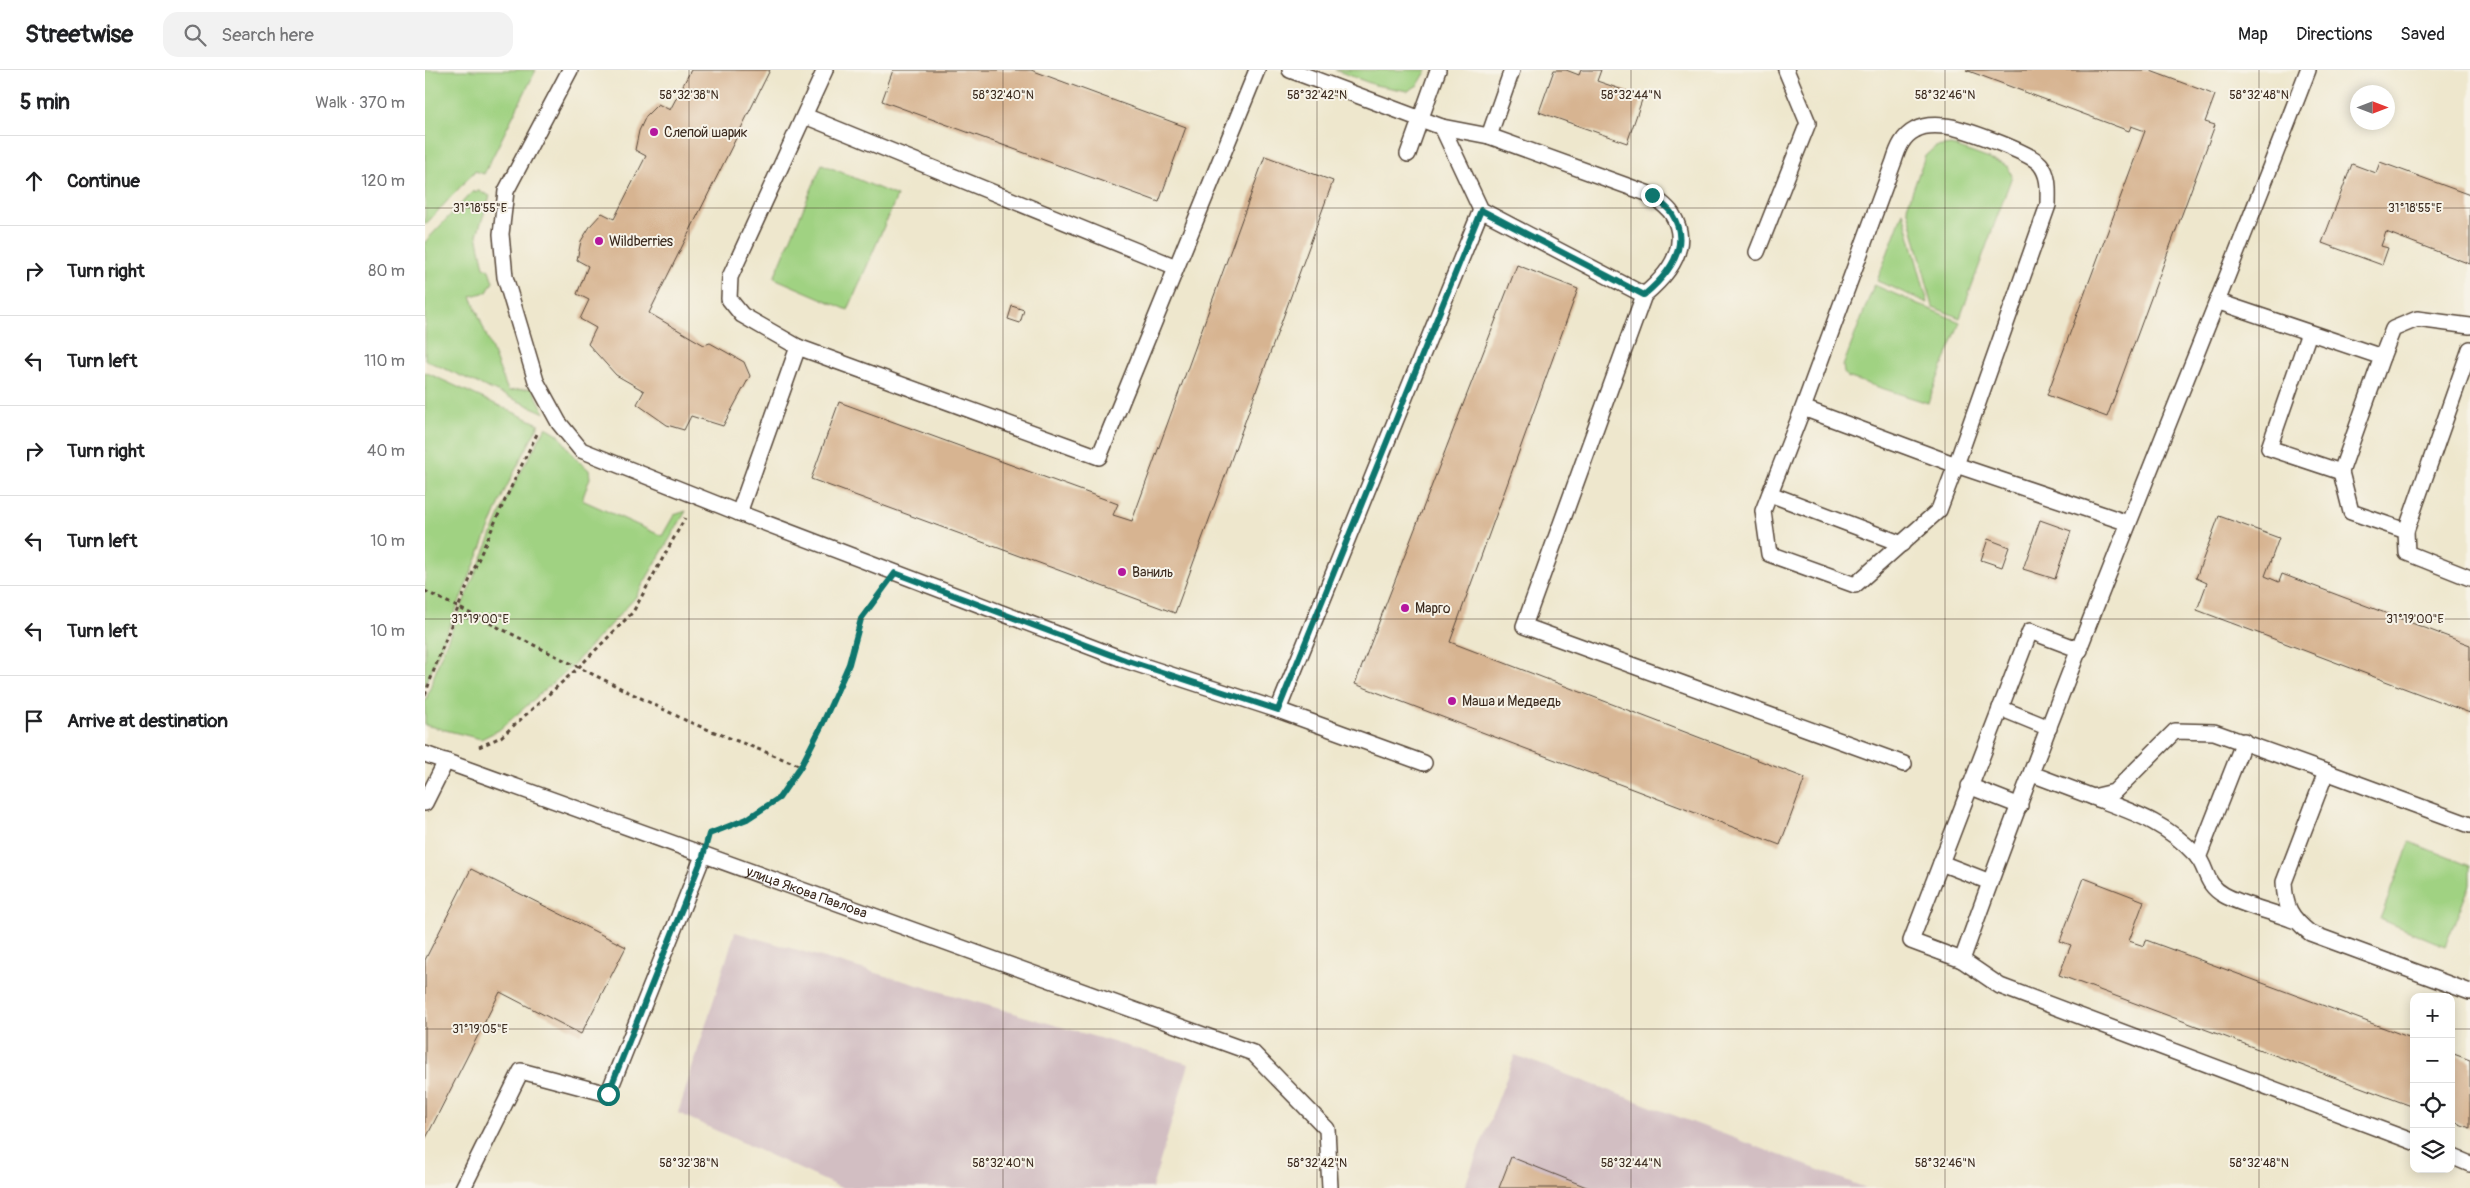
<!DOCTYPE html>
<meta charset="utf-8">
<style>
:root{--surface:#fff;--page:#f2f2f2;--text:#202124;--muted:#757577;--line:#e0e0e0}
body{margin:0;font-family:Pangolin,sans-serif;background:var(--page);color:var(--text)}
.controls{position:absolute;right:15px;bottom:15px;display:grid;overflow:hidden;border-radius:10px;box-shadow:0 2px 12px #0003}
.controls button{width:45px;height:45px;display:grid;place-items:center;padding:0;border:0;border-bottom:1px solid var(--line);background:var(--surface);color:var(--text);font:25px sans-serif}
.compass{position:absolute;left:1925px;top:15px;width:45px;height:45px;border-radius:50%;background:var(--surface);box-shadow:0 2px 12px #0003;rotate:90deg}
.stop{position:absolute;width:15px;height:15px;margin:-11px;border:4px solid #0f766e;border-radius:50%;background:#fff}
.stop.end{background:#0f766e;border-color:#fff;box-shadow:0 1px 5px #0008}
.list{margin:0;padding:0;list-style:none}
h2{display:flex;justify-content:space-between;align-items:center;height:65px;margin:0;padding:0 20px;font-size:21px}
h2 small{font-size:16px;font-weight:400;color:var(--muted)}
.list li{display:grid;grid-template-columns:32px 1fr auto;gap:15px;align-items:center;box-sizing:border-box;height:90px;padding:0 20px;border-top:1px solid var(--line)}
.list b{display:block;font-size:19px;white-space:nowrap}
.list em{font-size:16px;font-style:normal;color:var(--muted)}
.icon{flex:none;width:28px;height:28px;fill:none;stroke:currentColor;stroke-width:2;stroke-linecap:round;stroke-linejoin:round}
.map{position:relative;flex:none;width:2045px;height:1118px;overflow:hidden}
header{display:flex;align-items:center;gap:30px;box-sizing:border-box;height:70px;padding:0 25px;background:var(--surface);border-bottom:1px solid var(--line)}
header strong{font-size:24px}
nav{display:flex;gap:28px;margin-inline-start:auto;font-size:18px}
.search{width:350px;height:45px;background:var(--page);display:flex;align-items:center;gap:12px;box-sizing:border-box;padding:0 18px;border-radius:15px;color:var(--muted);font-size:19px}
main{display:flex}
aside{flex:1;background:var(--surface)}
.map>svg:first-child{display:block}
.industrial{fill:#d2bec2}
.green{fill:#a0d282;stroke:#6e7e50}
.building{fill:#d7b491}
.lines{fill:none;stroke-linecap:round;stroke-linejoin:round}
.service-casing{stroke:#564638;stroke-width:18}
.path{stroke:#564638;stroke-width:3;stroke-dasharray:4 4;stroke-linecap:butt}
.service{stroke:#fff;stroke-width:15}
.route{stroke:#0f766e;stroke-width:6}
.ticks{fill:none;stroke:#3b2a1e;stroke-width:1;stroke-opacity:0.45}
.poi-dot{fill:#b5179e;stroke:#f7f3e8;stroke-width:2}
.labels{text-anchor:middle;stroke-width:4;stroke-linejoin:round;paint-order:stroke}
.poi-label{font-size:14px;fill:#3b2a1e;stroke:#f7f3e8;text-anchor:start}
.street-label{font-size:14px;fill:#3b2a1e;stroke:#f7f3e8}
.ticks-label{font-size:12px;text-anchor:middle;fill:#3b2a1e;stroke:#f7f3e8;stroke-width:4;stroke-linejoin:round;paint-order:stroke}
</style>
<header>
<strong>Streetwise</strong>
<div class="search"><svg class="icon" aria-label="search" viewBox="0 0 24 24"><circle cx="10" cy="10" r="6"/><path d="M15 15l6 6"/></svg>Search here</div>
<nav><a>Map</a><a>Directions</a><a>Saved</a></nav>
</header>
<main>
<aside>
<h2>5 min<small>Walk · 370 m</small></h2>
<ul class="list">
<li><svg class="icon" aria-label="ahead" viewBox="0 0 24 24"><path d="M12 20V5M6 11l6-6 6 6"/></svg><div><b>Continue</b></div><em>120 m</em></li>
<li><svg class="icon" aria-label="right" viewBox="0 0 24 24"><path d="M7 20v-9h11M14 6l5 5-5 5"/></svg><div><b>Turn right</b></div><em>80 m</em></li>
<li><svg class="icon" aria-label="left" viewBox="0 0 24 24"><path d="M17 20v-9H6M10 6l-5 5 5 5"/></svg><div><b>Turn left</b></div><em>110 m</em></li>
<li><svg class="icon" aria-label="right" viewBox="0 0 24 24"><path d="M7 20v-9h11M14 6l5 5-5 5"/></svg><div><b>Turn right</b></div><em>40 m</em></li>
<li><svg class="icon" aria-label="left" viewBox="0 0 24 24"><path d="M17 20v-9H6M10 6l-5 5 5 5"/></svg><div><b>Turn left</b></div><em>10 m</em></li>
<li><svg class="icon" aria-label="left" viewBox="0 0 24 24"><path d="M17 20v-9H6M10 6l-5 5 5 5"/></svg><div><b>Turn left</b></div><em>10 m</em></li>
<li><svg class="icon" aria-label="arrive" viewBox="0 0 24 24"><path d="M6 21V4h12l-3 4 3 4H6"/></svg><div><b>Arrive at destination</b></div></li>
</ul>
</aside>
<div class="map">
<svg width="2045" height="1118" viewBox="0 0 2045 1118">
<rect width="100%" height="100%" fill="#f7f3e8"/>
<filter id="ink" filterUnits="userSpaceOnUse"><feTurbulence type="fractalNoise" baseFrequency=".02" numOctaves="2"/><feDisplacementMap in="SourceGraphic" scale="10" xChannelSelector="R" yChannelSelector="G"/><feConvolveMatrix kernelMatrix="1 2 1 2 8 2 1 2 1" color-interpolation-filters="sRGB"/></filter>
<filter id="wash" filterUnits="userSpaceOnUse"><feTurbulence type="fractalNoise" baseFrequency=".0096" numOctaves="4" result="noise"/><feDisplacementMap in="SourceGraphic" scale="20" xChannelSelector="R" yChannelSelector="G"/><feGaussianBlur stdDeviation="1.12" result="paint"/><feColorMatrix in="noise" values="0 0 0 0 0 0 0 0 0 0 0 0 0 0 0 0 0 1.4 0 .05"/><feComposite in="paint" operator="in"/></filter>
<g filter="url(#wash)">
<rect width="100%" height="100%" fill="#eee7cd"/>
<g class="industrial">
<polygon points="310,862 764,994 727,1118 416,1118 253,1043"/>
<polygon points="1090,985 1441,1118 1039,1118"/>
</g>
<g class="green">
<polygon points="0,0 111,0 59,104 50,101 0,155"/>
<polygon points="910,0 1002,0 993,15 983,21 950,15"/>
<polygon points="1526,75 1578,94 1583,97 1587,106 1535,248 1508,237 1482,137 1500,86 1510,77"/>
<polygon points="397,94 472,126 423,240 349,208"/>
<polygon points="54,121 65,126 52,165 59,197 64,200 68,212 62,222 46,226 83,321 107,318 120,343 0,290 0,172 47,122"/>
<polygon points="1478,142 1503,233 1452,211"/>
<polygon points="1449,215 1535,252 1503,333 1422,307 1419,303 1418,296"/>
<polygon points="0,302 114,354 80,420 0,616"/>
<polygon points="121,357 133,364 150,388 164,400 165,408 157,430 237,466 249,445 261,441 210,528 146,597 74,660 56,669 0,655 0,633 15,588 84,423"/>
<polygon points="1985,772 2045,796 2045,815 2020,876 1955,849"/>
</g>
<g id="blocks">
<g class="building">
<polygon points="266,0 345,0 224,243 279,275 285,273 319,292 325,306 298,356 266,346 259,360 242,355 212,334 219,321 191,305 163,274 171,258 155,249 164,230 152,224 163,196 152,190 156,171 166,155 177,143 189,149 221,86 210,80 214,61 221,46 233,34 245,40"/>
<polygon points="468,0 606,0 761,57 734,132 457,31"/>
<polygon points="1129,0 1141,0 1154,5 1156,0 1176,0 1172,11 1218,27 1202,73 1114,42"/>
<polygon points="1541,0 1723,0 1790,25 1780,52 1790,55 1682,347 1622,325 1720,61 1706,56 1704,61"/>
<polygon points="840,86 908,111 750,543 386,409 414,332 693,434 688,445 707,451"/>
<polygon points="1955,92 2045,125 2045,194 1961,162 1956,176 1963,178 1957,195 1897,173 1927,94 1951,103"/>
<polygon points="1092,195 1153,219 1025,572 1380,708 1355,775 930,614"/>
<polygon points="587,236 599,240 595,253 583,249"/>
<polygon points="1794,446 1854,468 1840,506 1854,512 1857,504 2045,575 2045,643 1772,540 1782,513 1771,508"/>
<polygon points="1615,450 1646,461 1630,509 1598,499"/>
<polygon points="1563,469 1584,477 1577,497 1556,490"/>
<polygon points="46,799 201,877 156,964 75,922 0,1070 0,890"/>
<polygon points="1659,808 1719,831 1704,871 1719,876 1721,870 1989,969 1989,1037 1634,905 1646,875 1635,871"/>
<polygon points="2026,983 2045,990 2045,1058 2026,1051"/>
<polygon points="1086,1087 1164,1118 1074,1118"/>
</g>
</g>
</g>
<g filter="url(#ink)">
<use href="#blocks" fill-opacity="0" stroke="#564638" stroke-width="1"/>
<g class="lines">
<defs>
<g id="service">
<polyline points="145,0 81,121 76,164 80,207 111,311 134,353 156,380 314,443 700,590 853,640 999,693"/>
<polyline points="865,0 1017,57 1056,140 1219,225 1099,556 1479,694"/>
<path d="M1883 0C1769 297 1644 590 1537 890L1575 916 1989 1072"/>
<polyline points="380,46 751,197"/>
<path d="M1017 57 1064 66 1227 125C1233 131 1243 137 1247 144 1267 176 1243 205 1219 225"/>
<polyline points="1064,66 1087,0"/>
<polyline points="983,84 1013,0"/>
<polyline points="1332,182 1383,53 1361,0"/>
<polyline points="1794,232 1957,287 1916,402 1926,442 1981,461"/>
<polyline points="1884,263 1844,378 1916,402"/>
<polyline points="373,277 317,245 304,229 305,207 400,0"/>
<polyline points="2045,279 1981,461 1982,483 2045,508"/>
<polyline points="1957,287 1968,259 1992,249 2045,256"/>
<path d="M1378 338 1338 441 1344 484 1430 515 1514 440 1531 395 1378 338 1469 91C1473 78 1478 66 1490 60 1498 55 1511 55 1520 56 1536 57 1606 83 1615 94 1625 106 1623 121 1623 135L1531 395 1703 453"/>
<polyline points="1345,424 1477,474"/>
<polyline points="314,443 373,277 674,387 832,0"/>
<polyline points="1575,638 1624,658"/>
<polyline points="853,640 1056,140"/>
<path id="s1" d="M0 684 828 983 902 1059 905 1118"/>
<polyline points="1607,704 1668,727 1689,722 1750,661 1789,662 1901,702"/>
<polyline points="1544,716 1595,736"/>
<path d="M1668 727C1710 743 1740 752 1771 785 1783 798 1779 814 1799 825 1817 835 1848 842 1868 850"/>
<polyline points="0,733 21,691"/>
<path d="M2045 755 1901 702 1859 812C1860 837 1865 847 1885 863L2045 922"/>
<polyline points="1773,788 1819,671"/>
<polyline points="1516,793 1565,812"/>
<polyline points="1537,890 1486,871 1605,561 1655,580"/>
<polyline points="2026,1086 2045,1094"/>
<polyline points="38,1118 96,1001 183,1024 278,786"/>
</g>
</defs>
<use href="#service" class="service-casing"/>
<g class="path">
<polyline points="0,521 264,652 376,696"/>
<path d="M0 625C31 537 70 448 112 364"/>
<polyline points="54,677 76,667 154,597 208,542 260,448"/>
<polyline points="289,762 322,749 354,728 376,696 397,655 424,594 436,549 455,523"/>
</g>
<use href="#service" class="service"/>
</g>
</g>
<g class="lines" filter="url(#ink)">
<path class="route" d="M183 1024 278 786 284 764 322 749 354 728 376 696 397 655 424 594 436 549 470 503 700 590 853 640 1056 140 1219 225C1243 205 1267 176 1247 144 1243 137 1233 131 1227 125"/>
</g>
<path class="ticks" d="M264 0V1118M578 0V1118M892 0V1118M1206 0V1118M1520 0V1118M1834 0V1118M0 138H2045M0 549H2045M0 959H1989M2026 959H2045"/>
<g class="poi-dot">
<circle cx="229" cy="62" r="5"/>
<circle cx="174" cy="171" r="5"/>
<circle cx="697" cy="502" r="5"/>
<circle cx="980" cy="538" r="5"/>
<circle cx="1027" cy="631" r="5"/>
</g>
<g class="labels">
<g class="poi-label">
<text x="239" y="67">Слепой шарик</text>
<text x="184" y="176">Wildberries</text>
<text x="707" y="507">Ваниль</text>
<text x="990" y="543">Марго</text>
<text x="1037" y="636">Маша и Медведь</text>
</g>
<g class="street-label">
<text dy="5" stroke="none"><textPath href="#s1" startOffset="406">улица Якова Павлова</textPath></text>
</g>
</g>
<g class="ticks-label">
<text x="264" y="29">58°32'38"N</text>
<text x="578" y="29">58°32'40"N</text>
<text x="892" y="29">58°32'42"N</text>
<text x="1206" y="29">58°32'44"N</text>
<text x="1520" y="29">58°32'46"N</text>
<text x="1834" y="29">58°32'48"N</text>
<text x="1990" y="142">31°18'55"E</text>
<text x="55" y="142">31°18'55"E</text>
<text x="1990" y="553">31°19'00"E</text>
<text x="55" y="553">31°19'00"E</text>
<text x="55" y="963">31°19'05"E</text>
<text x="264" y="1097">58°32'38"N</text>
<text x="578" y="1097">58°32'40"N</text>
<text x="892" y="1097">58°32'42"N</text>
<text x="1206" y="1097">58°32'44"N</text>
<text x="1520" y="1097">58°32'46"N</text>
<text x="1834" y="1097">58°32'48"N</text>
</g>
</svg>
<div class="controls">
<button>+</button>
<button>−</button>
<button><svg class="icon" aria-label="locate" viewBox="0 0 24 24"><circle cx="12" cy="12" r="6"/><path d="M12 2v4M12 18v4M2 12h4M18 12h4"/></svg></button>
<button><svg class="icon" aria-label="layers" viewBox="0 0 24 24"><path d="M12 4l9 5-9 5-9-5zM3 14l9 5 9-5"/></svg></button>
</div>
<svg class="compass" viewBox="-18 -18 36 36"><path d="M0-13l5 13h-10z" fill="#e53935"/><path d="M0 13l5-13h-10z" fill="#757577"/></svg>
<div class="stop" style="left:183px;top:1024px"></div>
<div class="stop end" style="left:1227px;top:125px"></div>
</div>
</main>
